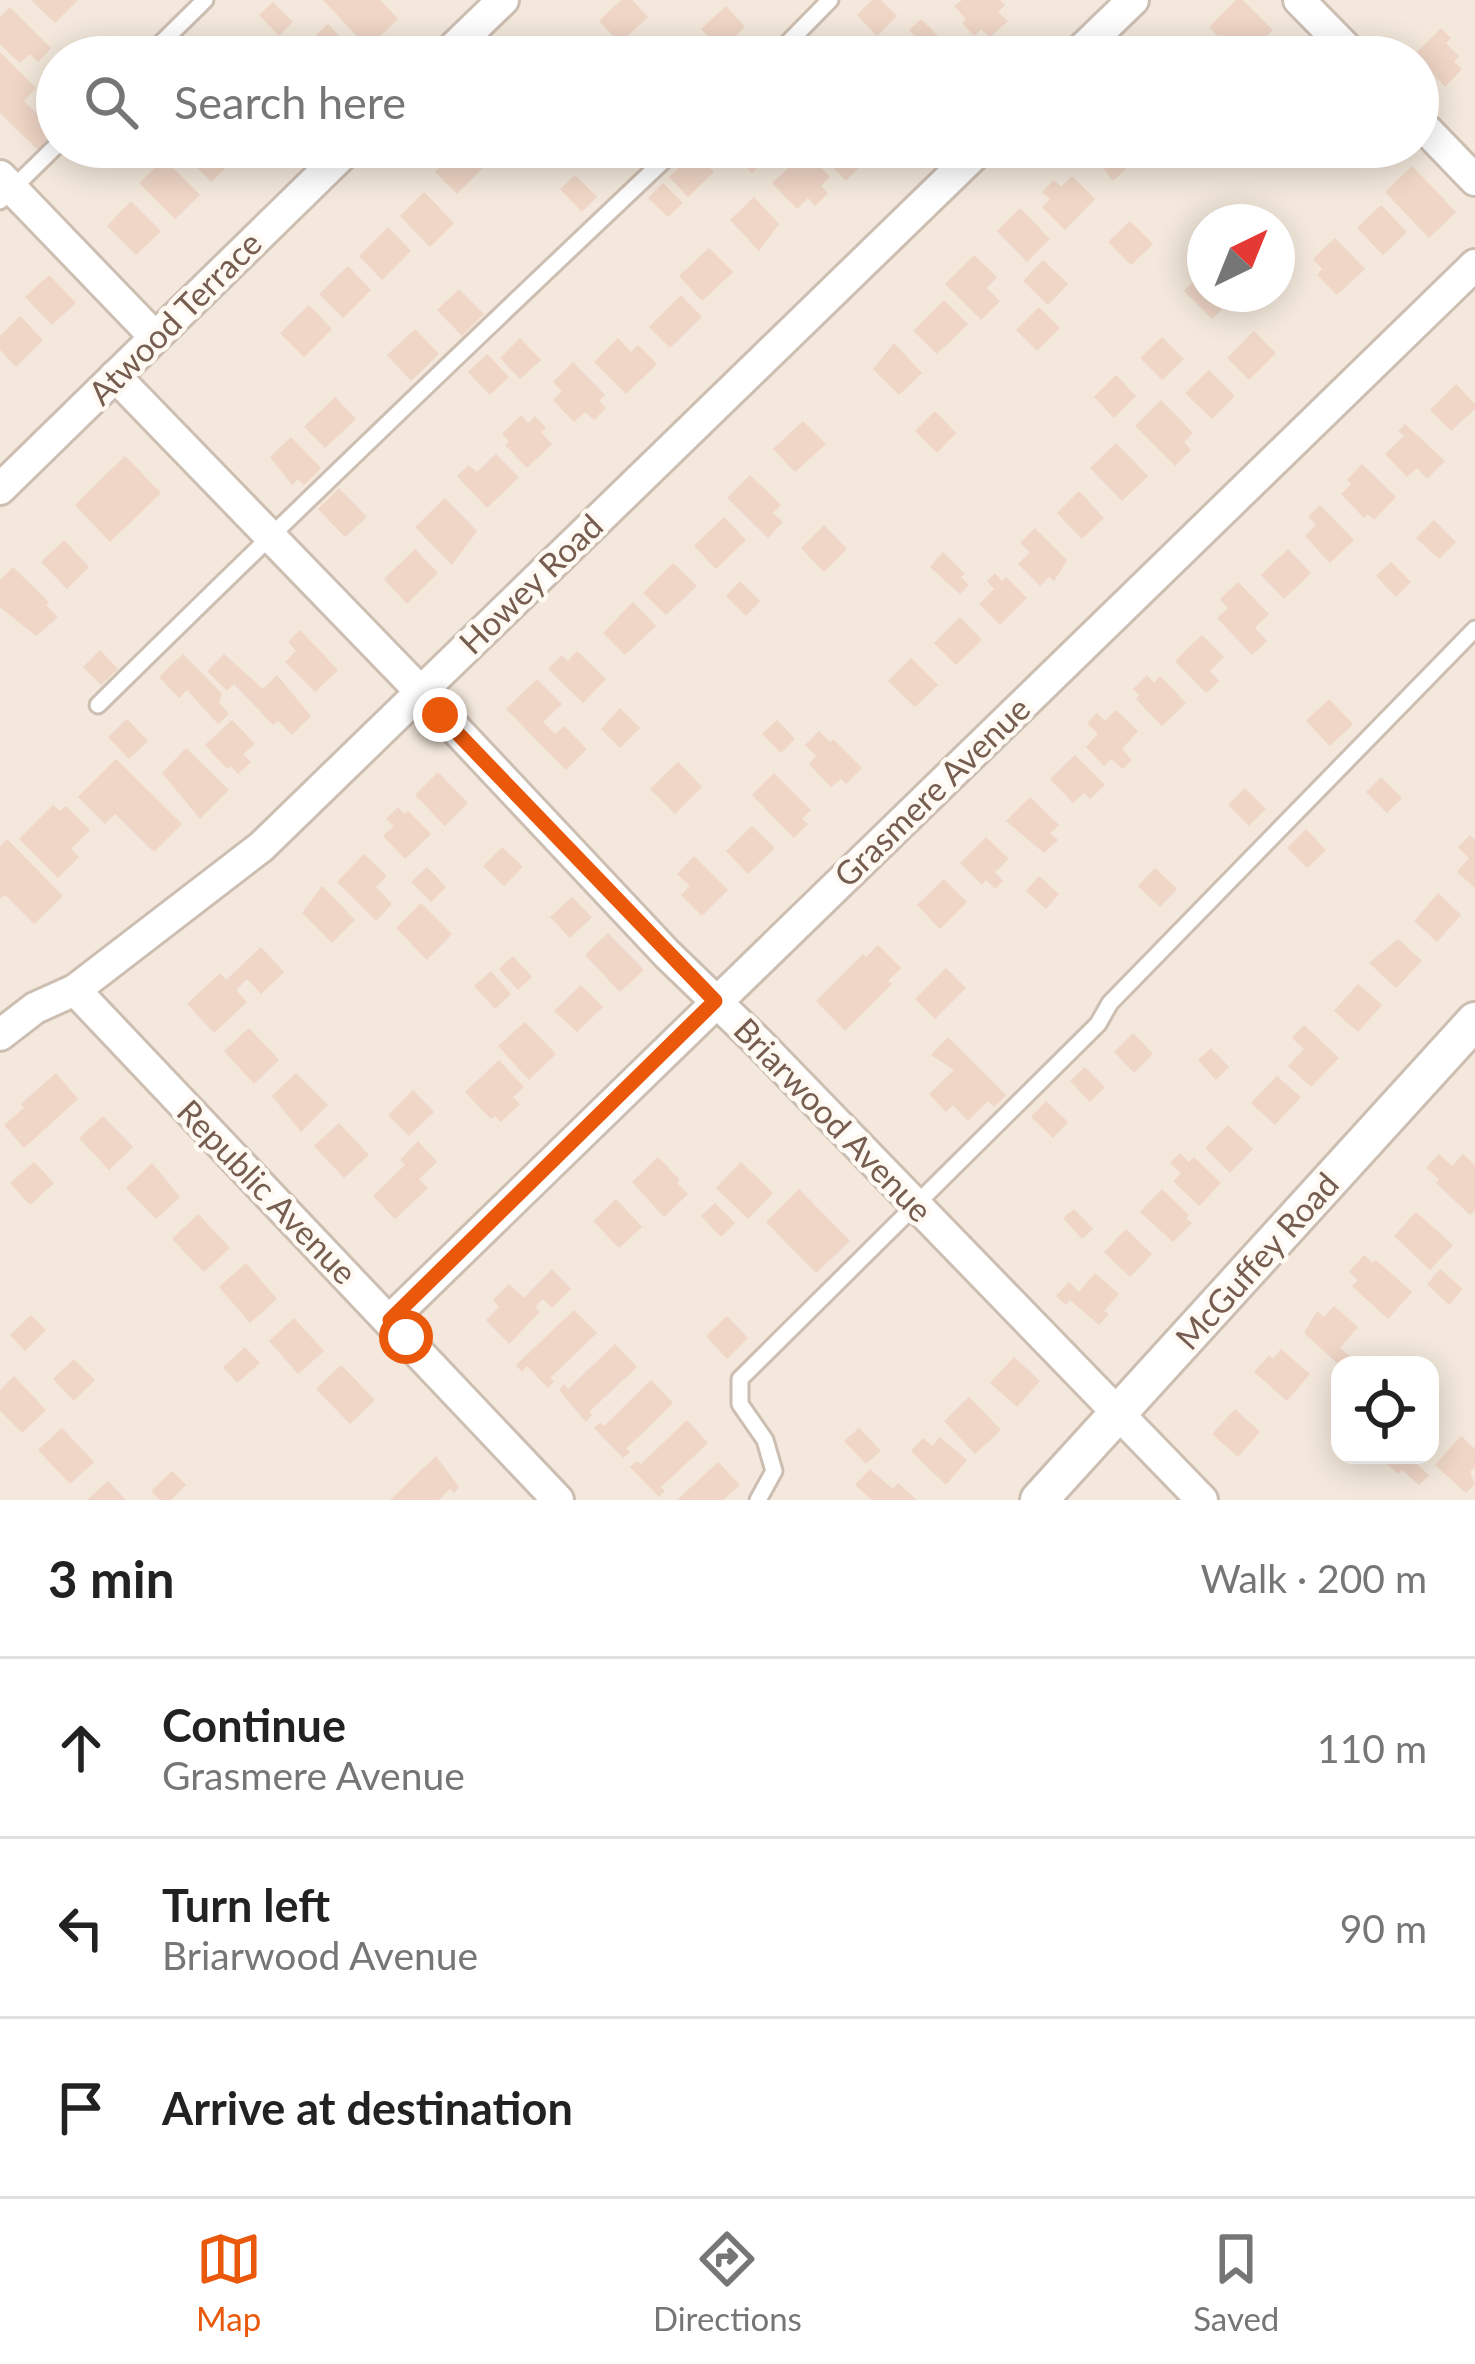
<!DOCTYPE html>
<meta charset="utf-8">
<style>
:root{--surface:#fff;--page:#f6f6f6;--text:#222;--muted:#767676;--line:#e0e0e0;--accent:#ea580c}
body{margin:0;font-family:Lato,sans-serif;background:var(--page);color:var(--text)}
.controls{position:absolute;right:36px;bottom:36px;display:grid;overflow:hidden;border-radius:24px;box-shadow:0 6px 30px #0003}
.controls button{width:108px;height:108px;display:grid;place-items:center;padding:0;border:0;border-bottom:3px solid var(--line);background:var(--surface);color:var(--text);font:60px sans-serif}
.compass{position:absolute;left:1187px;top:204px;width:108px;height:108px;border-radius:50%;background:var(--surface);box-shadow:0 6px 30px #0003;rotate:43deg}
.stop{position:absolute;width:36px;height:36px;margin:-27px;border:9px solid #ea580c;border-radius:50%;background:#fff}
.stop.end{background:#ea580c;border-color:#fff;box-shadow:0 3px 12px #0008}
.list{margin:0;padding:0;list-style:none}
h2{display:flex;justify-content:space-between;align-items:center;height:156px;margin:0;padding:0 48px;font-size:51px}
h2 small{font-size:39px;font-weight:400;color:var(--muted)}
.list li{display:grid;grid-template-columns:78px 1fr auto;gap:36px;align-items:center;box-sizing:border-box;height:180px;padding:0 48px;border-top:3px solid var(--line)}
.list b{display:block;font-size:45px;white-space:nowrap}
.list p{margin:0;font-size:39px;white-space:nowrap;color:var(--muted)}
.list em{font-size:39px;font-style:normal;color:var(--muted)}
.icon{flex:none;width:66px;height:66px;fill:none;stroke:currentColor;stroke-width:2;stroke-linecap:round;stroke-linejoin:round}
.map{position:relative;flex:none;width:1475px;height:1500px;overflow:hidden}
.search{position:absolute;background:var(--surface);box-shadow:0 6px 30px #0003;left:36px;right:36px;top:36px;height:132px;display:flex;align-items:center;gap:30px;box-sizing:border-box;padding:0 42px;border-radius:66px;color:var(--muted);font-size:45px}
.sheet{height:696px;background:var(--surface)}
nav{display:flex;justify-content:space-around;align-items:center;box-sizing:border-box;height:168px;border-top:3px solid var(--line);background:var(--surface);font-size:33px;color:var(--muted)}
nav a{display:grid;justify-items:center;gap:6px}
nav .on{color:var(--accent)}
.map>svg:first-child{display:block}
.residential{fill:#f3e8db;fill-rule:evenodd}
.building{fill:#efd6c6}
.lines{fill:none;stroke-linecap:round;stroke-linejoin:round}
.service-casing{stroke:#cdbeb2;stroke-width:21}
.minor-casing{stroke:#cdbeb2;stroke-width:36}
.tertiary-casing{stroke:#cdbeb2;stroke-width:42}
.service{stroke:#fff;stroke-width:15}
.minor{stroke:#fff;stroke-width:30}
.tertiary{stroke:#fff;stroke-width:36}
.route{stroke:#ea580c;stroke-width:15}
.labels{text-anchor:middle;stroke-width:9;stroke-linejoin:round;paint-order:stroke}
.street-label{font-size:33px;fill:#765d50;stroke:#fefaf3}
</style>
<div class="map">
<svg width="1475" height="1500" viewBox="0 0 1475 1500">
<rect width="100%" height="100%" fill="#fbf6ec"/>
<path class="residential" d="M0 0H1475V1500H0ZM57 57H1418V147H57ZM1205 222H1277V294H1205ZM1340 1365H1430V1455H1340Z"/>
<g class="building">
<polygon points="31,0 78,0 55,23"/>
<polygon points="323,0 380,0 398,19 368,48"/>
<polygon points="621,0 632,0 648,17 620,43 599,21"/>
<polygon points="872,0 881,0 897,16 877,36 857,15"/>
<polygon points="962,0 1000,0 1005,5 998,12 1008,21 990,37 981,29 974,36 962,23 966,19 954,6"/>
<polygon points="1236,0 1243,0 1273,30 1245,57 1238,57 1209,27"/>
<polygon points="273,2 293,22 279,36 259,15"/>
<polygon points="726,6 745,27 721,50 701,29"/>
<polygon points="10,7 51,48 38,62 30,54 20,63 0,44 0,17"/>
<polygon points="921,19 955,53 951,57 905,57 920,41 909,30"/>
<polygon points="328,24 354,52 348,57 309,57 301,49"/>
<polygon points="1441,28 1451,38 1446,43 1459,56 1454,62 1462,69 1445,87 1418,57 1412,57"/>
<polygon points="1198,36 1217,57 1186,57 1189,54 1185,49"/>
<polygon points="584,37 603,57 557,57 554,54 568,40 574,46"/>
<polygon points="0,52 36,88 24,101 57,133 39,151 0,113"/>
<polygon points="178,147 227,147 237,157 211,182"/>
<polygon points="461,147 484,167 457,194 435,172"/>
<polygon points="739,147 759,147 768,157 752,173 733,153"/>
<polygon points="833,147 872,147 875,150 846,181 823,157"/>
<polygon points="1102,147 1139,147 1144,152 1113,181 1093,155"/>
<polygon points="695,152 714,172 688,197 669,177"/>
<polygon points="806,152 830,177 821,186 828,193 815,206 808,198 797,209 772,183"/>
<polygon points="164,159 200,195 175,219 139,183"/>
<polygon points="1412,166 1456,212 1429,238 1385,192"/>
<polygon points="575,175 597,197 582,212 560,189"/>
<polygon points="1072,176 1095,199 1065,230 1042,207 1050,199 1042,192 1054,180 1061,187"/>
<polygon points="663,183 683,203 668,217 648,198"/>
<polygon points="424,192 454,223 430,247 400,216"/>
<polygon points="754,197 779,224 759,251 730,220"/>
<polygon points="131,201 161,231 136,255 107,226"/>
<polygon points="1381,205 1407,232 1383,255 1357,228"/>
<polygon points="1020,208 1050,239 1027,262 997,231"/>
<polygon points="1130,221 1153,244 1131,265 1108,242"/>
<polygon points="388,227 411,251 382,280 359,256"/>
<polygon points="1335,238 1365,269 1337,295 1317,275 1322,269 1313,259"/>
<polygon points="709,248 733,272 702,301 679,276"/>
<polygon points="974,255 997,277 987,288 1000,301 981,320 945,284"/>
<polygon points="1043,260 1068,284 1048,305 1023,281"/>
<polygon points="348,266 371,290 343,318 319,294"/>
<polygon points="1205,270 1205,294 1235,297 1212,319 1184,291"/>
<polygon points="49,275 76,303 52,325 25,297"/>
<polygon points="459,289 484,314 462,336 437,310"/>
<polygon points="681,295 702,317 670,348 649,327"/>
<polygon points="944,300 968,324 937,354 913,331"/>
<polygon points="309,305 332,329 304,357 280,333"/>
<polygon points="1039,307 1060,328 1037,351 1016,330"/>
<polygon points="20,316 43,340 16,367 0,350 0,336"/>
<polygon points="415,329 439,354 411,381 387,355"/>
<polygon points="1254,331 1276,353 1249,380 1227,358"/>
<polygon points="1162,337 1184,359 1162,380 1140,358"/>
<polygon points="520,338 541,360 520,379 500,358"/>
<polygon points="618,338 631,352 638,345 657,364 626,394 594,362"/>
<polygon points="894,343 922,373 899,395 873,369"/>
<polygon points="487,354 509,377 490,395 468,372"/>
<polygon points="573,362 605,395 599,401 606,408 594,420 585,412 574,422 553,400 562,391 553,382"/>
<polygon points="1209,370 1235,396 1212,419 1185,393"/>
<polygon points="1116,375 1136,396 1114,418 1094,397"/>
<polygon points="1456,384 1475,404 1475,409 1451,431 1430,410"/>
<polygon points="335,397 356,419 325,448 304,427"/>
<polygon points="1161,400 1193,433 1184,442 1191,450 1175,466 1135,426"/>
<polygon points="935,411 956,433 937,453 915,431"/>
<polygon points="521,415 528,423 535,416 546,428 541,432 552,444 527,468 505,445 509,442 502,434"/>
<polygon points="803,421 826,444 795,472 773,449"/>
<polygon points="1405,424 1445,461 1427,479 1417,468 1407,477 1385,454 1404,436 1398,431"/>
<polygon points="291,437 321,468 304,485 298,479 292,485 270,457"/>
<polygon points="1116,443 1148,476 1122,501 1090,468"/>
<polygon points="496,454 519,477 487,508 457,476 469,465 477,472"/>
<polygon points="125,456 161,493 110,542 75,505"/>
<polygon points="1362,464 1396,497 1374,520 1367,514 1364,518 1341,494 1351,484 1347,480"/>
<polygon points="750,475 781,505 773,513 783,522 768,538 727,498"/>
<polygon points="339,488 367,517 345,537 318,509"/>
<polygon points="1079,491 1104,518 1082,539 1057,513"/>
<polygon points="445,498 477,531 452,565 415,527"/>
<polygon points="1320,505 1354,540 1330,563 1305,536 1316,525 1308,517"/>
<polygon points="724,517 746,540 716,569 694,546"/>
<polygon points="1434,520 1456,542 1439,559 1416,538"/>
<polygon points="824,525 847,549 824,572 801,548"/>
<polygon points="1035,528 1067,560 1054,581 1049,577 1040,586 1018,564 1030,552 1020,543"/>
<polygon points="64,540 89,567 67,589 41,562"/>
<polygon points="415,549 438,573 407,604 384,579"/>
<polygon points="1288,549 1311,573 1284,599 1261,575"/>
<polygon points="943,552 965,574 961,577 969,585 960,594 930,567"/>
<polygon points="1391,562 1411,582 1396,597 1376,576"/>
<polygon points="673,563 697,586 666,615 643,593"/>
<polygon points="13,567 49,602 46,605 58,617 36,636 0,607 0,580"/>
<polygon points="995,573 1002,581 1006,577 1027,598 1000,625 979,604 994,589 987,581"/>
<polygon points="740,581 760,601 746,616 726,596"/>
<polygon points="1238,582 1269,614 1255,628 1267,641 1252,655 1217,618 1228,608 1220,599"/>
<polygon points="633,602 656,626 625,655 603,633"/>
<polygon points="960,617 982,640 956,665 934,643"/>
<polygon points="300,630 338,670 315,692 285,662 296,651 288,642"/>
<polygon points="1202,635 1224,657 1210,671 1219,681 1206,693 1175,661"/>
<polygon points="100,650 118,669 101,685 83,667"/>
<polygon points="577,651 606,679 583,703 548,669 562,655 568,661"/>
<polygon points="183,654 222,694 219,703 229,714 218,724 187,690 179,698 159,677"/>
<polygon points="224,654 263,689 277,675 311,716 292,735 278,721 273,725 234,684 227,691 207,671"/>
<polygon points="911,658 938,685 915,707 888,681"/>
<polygon points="1147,675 1154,683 1160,676 1186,703 1162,726 1136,699 1139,695 1133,689"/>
<polygon points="537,679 562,704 543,722 555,734 564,726 587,749 566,770 506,709"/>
<polygon points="1329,699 1353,724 1330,746 1306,721"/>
<polygon points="620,708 640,728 620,748 601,729"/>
<polygon points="1116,710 1138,731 1122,749 1132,760 1123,769 1111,759 1104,766 1086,747 1098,734 1087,723 1097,713 1105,721"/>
<polygon points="127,719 148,741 129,759 108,737"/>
<polygon points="232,720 255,744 243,754 251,762 238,774 231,766 227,769 205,745"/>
<polygon points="777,720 795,739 781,753 762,734"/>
<polygon points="819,731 830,742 833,739 862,768 846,784 841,779 831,787 809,764 816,756 805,745"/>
<polygon points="186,748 229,790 200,819 162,773"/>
<polygon points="1075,755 1105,785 1090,799 1084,793 1073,803 1050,779"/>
<polygon points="116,759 182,824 154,852 115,814 105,824 78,797"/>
<polygon points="678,762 702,787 675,814 650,789"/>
<polygon points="438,772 468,803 445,826 415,795"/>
<polygon points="774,773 811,810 802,819 808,824 794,838 752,795"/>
<polygon points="1381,777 1402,798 1387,813 1366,792"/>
<polygon points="1245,788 1266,809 1249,826 1228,805"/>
<polygon points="1030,797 1059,825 1050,833 1058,840 1044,853 1006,821"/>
<polygon points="53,805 60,811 66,806 90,830 71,849 79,857 58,878 19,839"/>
<polygon points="398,807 404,814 408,811 431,834 405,859 383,836 394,826 386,819"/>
<polygon points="752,826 775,848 748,874 726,851"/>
<polygon points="1306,829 1326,850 1307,868 1287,848"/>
<polygon points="1470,835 1475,840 1475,888 1457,872 1469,858 1458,847"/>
<polygon points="986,837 1009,859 995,872 1003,881 995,889 986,880 982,885 960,863"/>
<polygon points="7,839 63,896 34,924 5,895 0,899 0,846"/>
<polygon points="502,847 523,867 504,886 483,866"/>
<polygon points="364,854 387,876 376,887 392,904 376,921 337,882"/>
<polygon points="694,856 728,890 702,916 681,895 690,886 677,874"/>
<polygon points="427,867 446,887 431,902 411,882"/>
<polygon points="1155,868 1177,889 1160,907 1138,886"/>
<polygon points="1039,876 1059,894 1046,909 1026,891"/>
<polygon points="944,879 967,902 940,929 917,905"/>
<polygon points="322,886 355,920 332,943 302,913"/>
<polygon points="1438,893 1461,915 1437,942 1414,921"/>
<polygon points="572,897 592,917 570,938 550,917"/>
<polygon points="421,903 452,934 427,960 396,928"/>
<polygon points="608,933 644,970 620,992 585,955"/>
<polygon points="1398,939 1422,961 1396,988 1369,963"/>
<polygon points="878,945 901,968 888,981 892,984 845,1031 816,1001 863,954 866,957"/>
<polygon points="261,947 284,972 261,994 247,979 236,990 247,1002 214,1033 187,1004 220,973 226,980"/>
<polygon points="513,956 532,977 518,990 499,969"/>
<polygon points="946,968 966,988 935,1019 915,999"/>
<polygon points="491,971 511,994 495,1009 474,986"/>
<polygon points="1358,984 1382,1005 1358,1032 1334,1011"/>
<polygon points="581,985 603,1007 577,1032 554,1011"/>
<polygon points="525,1022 556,1054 529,1080 498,1046"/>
<polygon points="1304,1025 1339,1058 1311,1087 1288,1066 1304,1049 1292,1038"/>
<polygon points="249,1028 279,1060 254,1084 224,1051"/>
<polygon points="1133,1033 1153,1054 1134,1073 1114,1052"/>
<polygon points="948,1037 1006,1095 994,1107 988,1101 968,1121 953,1105 946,1112 929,1094 954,1070 931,1055"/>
<polygon points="1211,1048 1229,1067 1216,1080 1198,1060"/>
<polygon points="499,1060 524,1087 513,1097 520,1104 501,1122 495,1116 491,1119 465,1092"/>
<polygon points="1085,1067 1105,1087 1090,1102 1070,1081"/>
<polygon points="56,1073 78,1099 24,1148 4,1125 24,1108 21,1104"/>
<polygon points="296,1073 328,1105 301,1132 272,1096"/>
<polygon points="1277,1076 1301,1097 1275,1125 1251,1103"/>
<polygon points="413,1090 434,1112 409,1136 388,1115"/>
<polygon points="1046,1101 1068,1122 1053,1138 1031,1117"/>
<polygon points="103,1116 133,1147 109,1170 79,1138"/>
<polygon points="339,1123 369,1155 344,1178 314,1146"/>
<polygon points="1228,1125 1253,1149 1230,1173 1205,1148"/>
<polygon points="418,1141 437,1162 419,1179 428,1188 395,1219 373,1196 405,1165 400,1160"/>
<polygon points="1180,1153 1189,1162 1194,1157 1221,1183 1199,1206 1173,1181 1181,1173 1170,1163"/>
<polygon points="1439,1154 1452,1166 1463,1154 1475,1165 1475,1210 1470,1215 1436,1183 1439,1179 1426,1168"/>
<polygon points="658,1157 680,1180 677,1183 688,1194 664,1217 632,1182"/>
<polygon points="34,1162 54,1183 30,1205 10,1183"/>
<polygon points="741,1162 773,1193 748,1219 716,1188"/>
<polygon points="152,1163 180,1197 156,1219 126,1188"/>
<polygon points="799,1189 850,1241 816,1273 766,1222"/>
<polygon points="1162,1189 1189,1215 1186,1218 1192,1223 1173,1242 1140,1212"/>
<polygon points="616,1199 642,1227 619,1248 593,1221"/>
<polygon points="715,1203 735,1223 721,1237 701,1216"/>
<polygon points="1074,1209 1093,1229 1082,1239 1063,1218"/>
<polygon points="1416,1212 1453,1245 1430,1270 1394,1236"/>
<polygon points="198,1214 230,1248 204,1272 172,1239"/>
<polygon points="1126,1229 1152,1254 1130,1277 1104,1252"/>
<polygon points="1364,1255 1373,1263 1376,1260 1412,1292 1388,1319 1352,1286 1358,1280 1349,1272"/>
<polygon points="246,1263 277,1299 250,1323 219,1287"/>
<polygon points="552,1269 571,1289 552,1308 543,1299 535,1307 540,1312 509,1344 486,1320 499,1307 493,1300 509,1284 524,1298"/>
<polygon points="1440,1269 1463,1289 1449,1305 1427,1284"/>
<polygon points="1095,1273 1119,1294 1104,1311 1109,1314 1099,1325 1070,1300 1066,1305 1056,1296 1069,1282 1079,1292"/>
<polygon points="1334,1306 1358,1327 1340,1348 1356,1361 1353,1365 1339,1365 1304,1333 1317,1311 1324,1317"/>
<polygon points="574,1310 597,1333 550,1378 554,1381 548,1388 527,1366 522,1372 516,1365"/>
<polygon points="31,1315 46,1330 25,1351 10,1335"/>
<polygon points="727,1316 748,1338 727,1359 706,1336"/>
<polygon points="294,1318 324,1351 298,1374 269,1341"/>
<polygon points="615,1344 637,1367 589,1412 592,1415 586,1422 559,1390 564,1384 568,1389"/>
<polygon points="245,1347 260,1363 237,1383 223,1367"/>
<polygon points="1281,1349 1310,1374 1287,1401 1254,1372 1269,1355 1273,1359"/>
<polygon points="1014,1357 1040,1381 1017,1407 990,1383"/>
<polygon points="74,1359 95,1380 74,1401 53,1379"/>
<polygon points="341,1365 375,1400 350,1424 316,1389"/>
<polygon points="14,1376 46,1410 22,1433 0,1411 0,1390"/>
<polygon points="651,1380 673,1403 626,1449 630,1452 623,1458 594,1428 600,1423 604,1426"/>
<polygon points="969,1397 1001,1430 975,1454 944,1421"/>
<polygon points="1235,1409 1260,1432 1238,1457 1212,1434"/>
<polygon points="687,1420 708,1443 661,1487 665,1491 659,1497 630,1467 637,1461 641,1464"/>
<polygon points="62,1428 94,1462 70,1484 38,1450"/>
<polygon points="859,1428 881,1451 866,1464 844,1441"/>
<polygon points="1461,1436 1475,1449 1475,1467 1470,1472 1475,1484 1466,1493 1435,1465"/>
<polygon points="940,1437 967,1460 946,1485 911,1451 923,1438 932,1446"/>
<polygon points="1377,1455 1406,1455 1429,1475 1419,1485 1402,1470 1398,1474"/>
<polygon points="436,1456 459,1487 454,1493 450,1489 439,1500 390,1500"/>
<polygon points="718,1462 740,1485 723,1500 677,1500"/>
<polygon points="870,1469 893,1489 898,1483 917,1500 872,1500 855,1485"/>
<polygon points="172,1471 186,1485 171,1500 160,1500 151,1491"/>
<polygon points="108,1481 126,1500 87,1500"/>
</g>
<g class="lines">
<defs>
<g id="service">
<polyline points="147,57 205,0"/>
<polyline points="774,57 830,0"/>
<polyline points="0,201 57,145"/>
<path d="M98 705C289 517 483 331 678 147"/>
<polyline points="758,1500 774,1471 765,1440 740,1404 740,1379 1098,1024 1110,1003 1475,629"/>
</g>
<g id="minor">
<polyline points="1299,0 1355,57"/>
<polyline points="444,57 503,0"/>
<polyline points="1074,57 1133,0"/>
<polyline points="1418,121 1475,180"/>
<polyline points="0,176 155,337"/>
<polyline points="115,376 421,692 667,954 758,1042 1202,1500"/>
<polyline points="0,489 350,147"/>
<polyline points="75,990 558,1500"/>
<polyline points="0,1035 35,1008 75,990 261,847 982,147"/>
<polyline points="390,1320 1475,265"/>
</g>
<polyline id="tertiary" points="1039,1500 1475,1021"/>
</defs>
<use href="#service" class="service-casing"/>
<use href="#minor" class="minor-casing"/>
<use href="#tertiary" class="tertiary-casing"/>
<use href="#service" class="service"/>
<use href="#minor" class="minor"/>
<use href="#tertiary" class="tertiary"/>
</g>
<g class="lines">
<polyline class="route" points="406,1337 390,1320 715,1001 440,715"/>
</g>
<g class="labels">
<g class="street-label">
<text transform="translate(175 318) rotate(-45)" y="12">Atwood Terrace</text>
<text transform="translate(531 584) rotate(-44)" y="12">Howey Road</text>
<text transform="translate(932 792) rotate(-44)" y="12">Grasmere Avenue</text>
<text transform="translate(833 1120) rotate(46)" y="12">Briarwood Avenue</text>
<text transform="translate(267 1192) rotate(46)" y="12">Republic Avenue</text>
<text transform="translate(1257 1261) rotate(-48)" y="12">McGuffey Road</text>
</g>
</g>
</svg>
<div class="controls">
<button><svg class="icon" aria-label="locate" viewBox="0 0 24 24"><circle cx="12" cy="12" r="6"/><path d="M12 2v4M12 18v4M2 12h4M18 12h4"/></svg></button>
</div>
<svg class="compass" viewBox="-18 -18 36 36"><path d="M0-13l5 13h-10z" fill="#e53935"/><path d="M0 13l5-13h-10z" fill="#767676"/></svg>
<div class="stop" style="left:406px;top:1337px"></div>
<div class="stop end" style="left:440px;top:715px"></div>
<div class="search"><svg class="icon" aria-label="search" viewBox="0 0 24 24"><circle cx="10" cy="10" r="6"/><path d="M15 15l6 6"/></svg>Search here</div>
</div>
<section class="sheet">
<h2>3 min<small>Walk · 200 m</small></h2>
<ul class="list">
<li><svg class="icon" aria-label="ahead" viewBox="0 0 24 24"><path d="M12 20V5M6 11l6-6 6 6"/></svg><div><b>Continue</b><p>Grasmere Avenue</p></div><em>110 m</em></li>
<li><svg class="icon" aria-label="left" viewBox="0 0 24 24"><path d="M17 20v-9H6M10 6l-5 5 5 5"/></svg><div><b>Turn left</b><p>Briarwood Avenue</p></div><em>90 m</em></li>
<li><svg class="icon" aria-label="arrive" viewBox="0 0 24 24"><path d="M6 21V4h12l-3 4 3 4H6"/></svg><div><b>Arrive at destination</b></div></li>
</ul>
</section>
<nav>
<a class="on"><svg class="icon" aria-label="map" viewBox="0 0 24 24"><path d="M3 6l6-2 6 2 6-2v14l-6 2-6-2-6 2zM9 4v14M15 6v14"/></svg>Map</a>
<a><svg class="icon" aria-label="directions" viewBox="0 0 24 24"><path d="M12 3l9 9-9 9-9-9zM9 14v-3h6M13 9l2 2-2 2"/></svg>Directions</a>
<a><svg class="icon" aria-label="saved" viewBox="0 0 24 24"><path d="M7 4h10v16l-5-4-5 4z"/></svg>Saved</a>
</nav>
